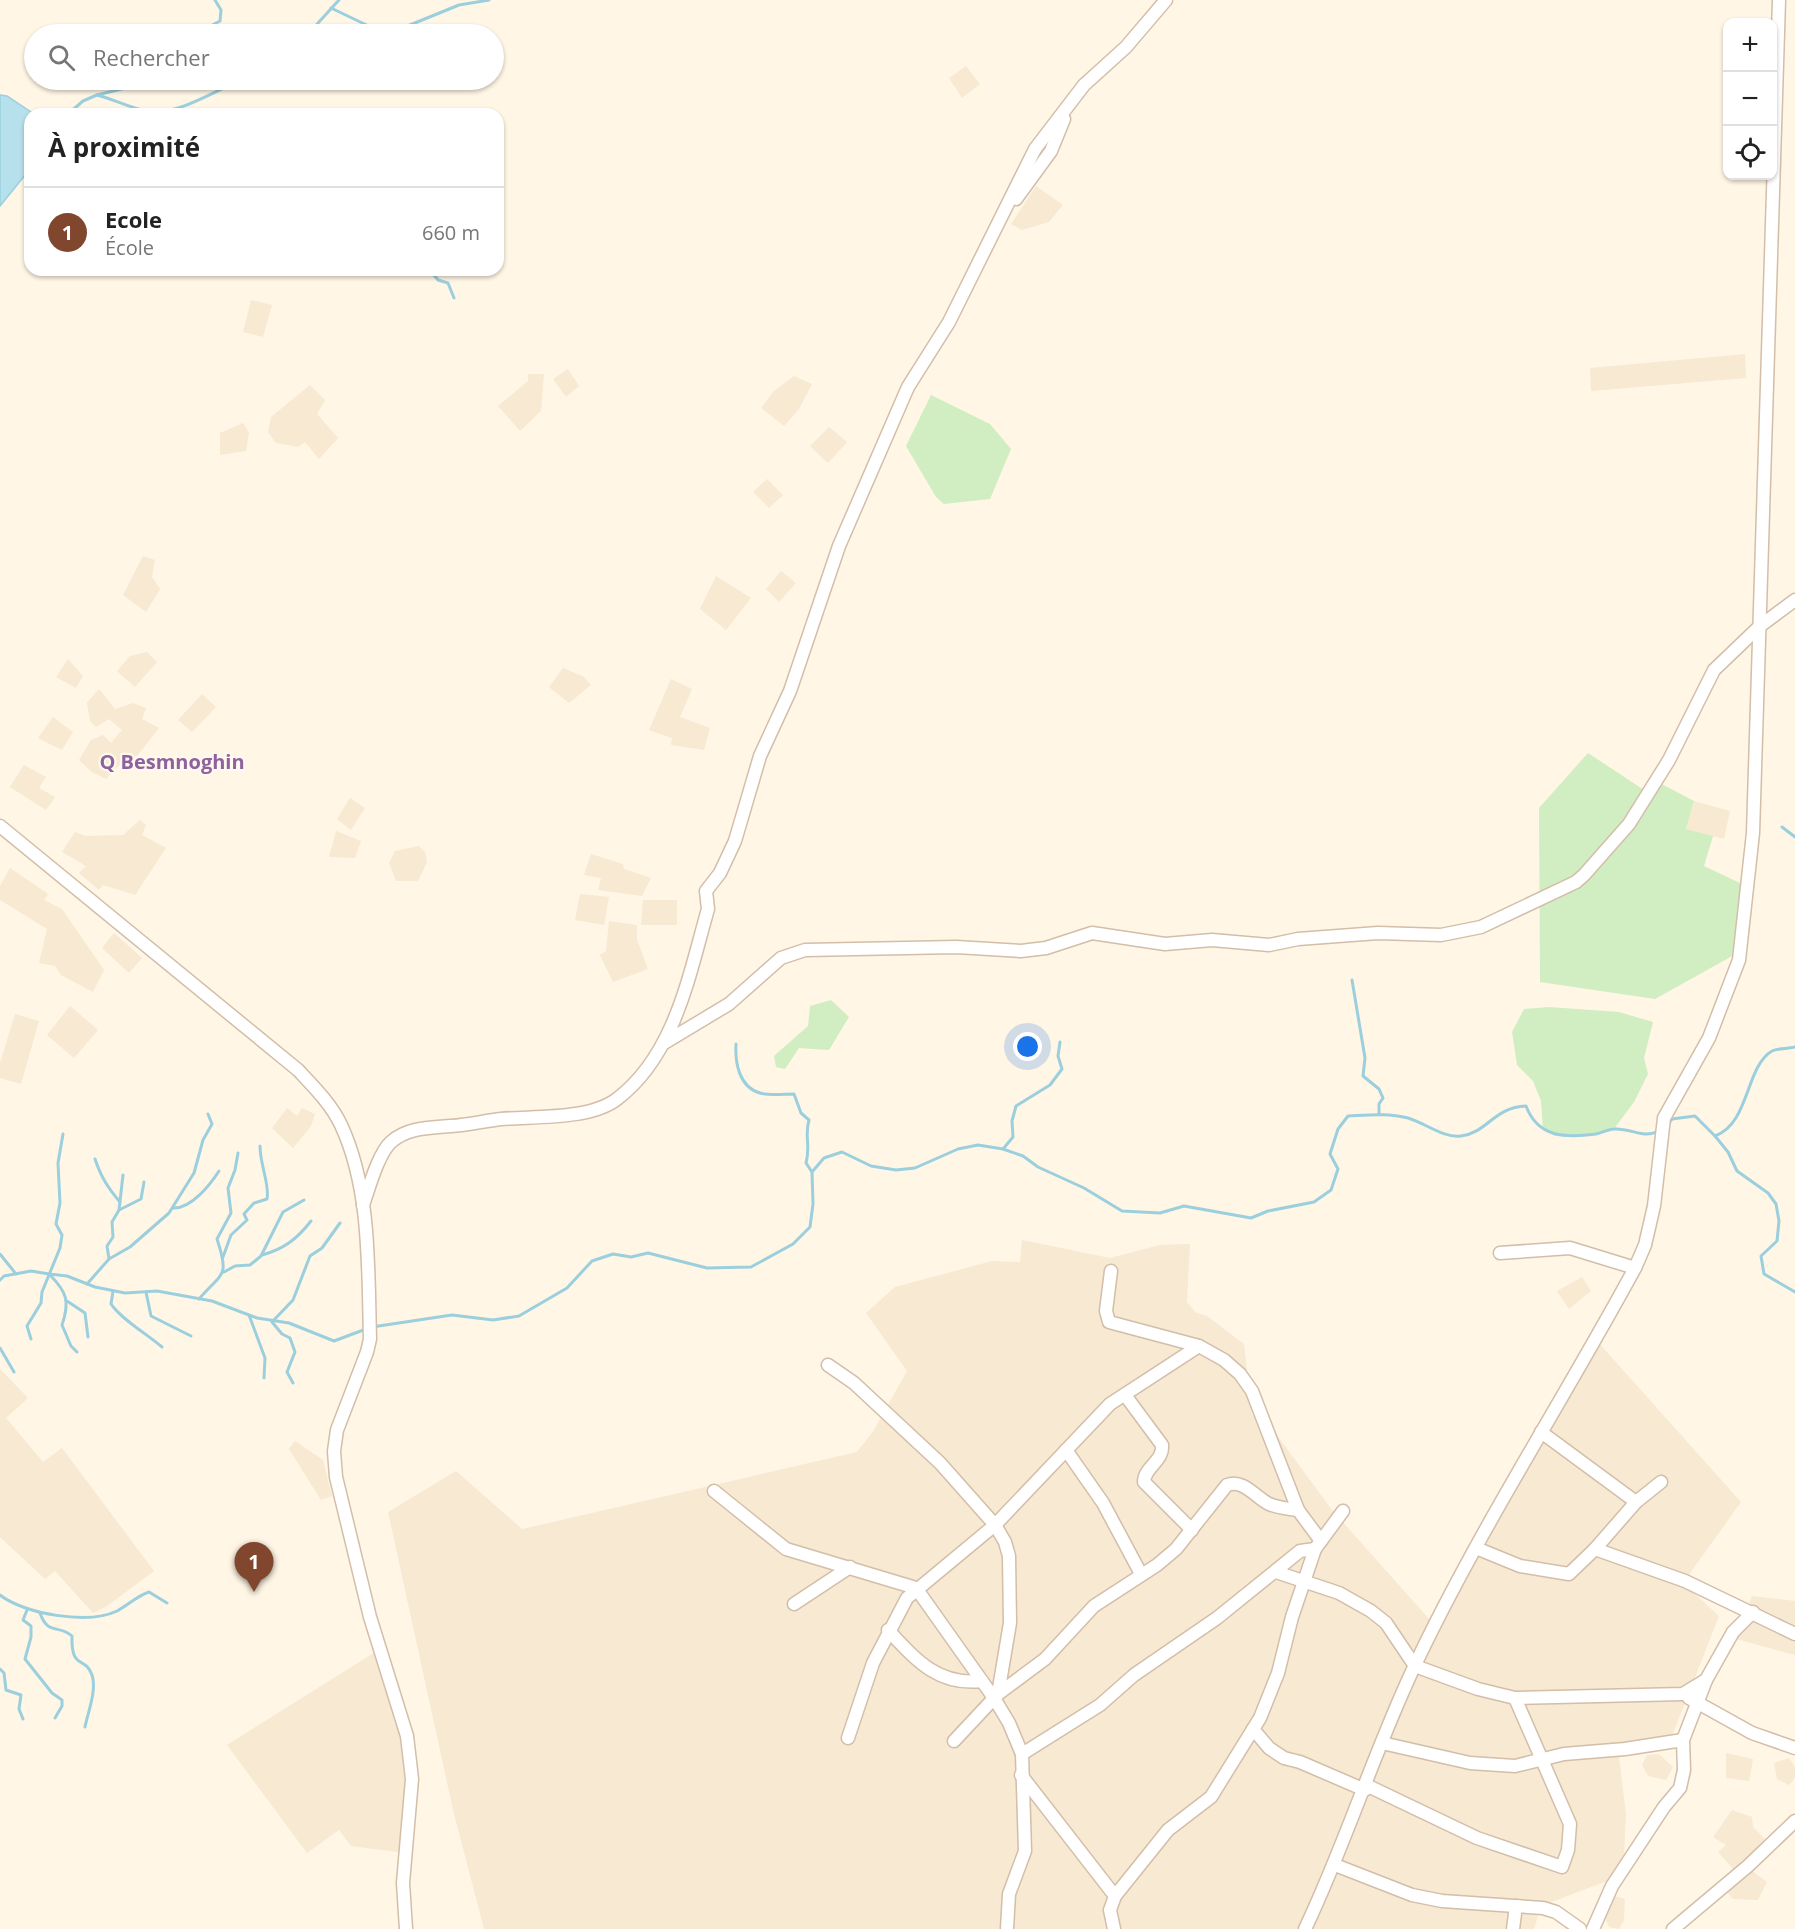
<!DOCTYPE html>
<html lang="fr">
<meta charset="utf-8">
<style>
:root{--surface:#fff;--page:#f6f6f6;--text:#222;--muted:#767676;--line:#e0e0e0;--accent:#81462e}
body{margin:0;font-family:"Open Sans",sans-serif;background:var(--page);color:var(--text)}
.controls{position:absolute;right:18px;top:18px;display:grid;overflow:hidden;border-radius:12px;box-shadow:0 2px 4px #0004}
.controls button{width:54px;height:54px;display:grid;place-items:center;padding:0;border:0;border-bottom:2px solid var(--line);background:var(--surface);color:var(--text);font:30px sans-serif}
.you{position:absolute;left:1028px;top:1047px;width:21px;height:21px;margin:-15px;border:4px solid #fff;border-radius:50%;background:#1a73e8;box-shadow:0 0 0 9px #1a73e833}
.badge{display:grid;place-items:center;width:39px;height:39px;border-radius:50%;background:var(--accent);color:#fff;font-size:20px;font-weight:700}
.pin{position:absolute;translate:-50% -50px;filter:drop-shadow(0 2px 3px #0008)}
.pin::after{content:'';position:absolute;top:32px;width:21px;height:18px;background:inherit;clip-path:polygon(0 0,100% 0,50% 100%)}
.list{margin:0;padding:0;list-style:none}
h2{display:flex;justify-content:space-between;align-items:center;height:78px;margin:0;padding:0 24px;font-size:26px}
h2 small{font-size:20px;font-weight:400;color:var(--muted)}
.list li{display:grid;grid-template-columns:39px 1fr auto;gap:18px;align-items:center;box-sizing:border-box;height:90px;padding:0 24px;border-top:2px solid var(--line)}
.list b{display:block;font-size:22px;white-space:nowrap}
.list p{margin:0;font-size:20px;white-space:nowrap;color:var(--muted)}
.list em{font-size:20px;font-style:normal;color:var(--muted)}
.icon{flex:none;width:33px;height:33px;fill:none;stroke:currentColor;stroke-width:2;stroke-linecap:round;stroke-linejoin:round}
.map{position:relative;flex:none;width:1795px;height:1929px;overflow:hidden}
.search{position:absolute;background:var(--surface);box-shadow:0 2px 4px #0004;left:24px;top:24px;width:480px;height:66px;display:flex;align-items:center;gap:15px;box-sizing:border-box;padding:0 21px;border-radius:33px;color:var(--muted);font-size:22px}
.panel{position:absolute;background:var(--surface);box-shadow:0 2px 4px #0004;left:24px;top:108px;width:480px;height:168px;border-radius:18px}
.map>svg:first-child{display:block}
.residential{fill:#f7e9d2}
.green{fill:#d0eec1}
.water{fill:#b6e0eb;stroke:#9bcfde;stroke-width:1.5}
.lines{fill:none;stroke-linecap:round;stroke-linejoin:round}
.stream{stroke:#9bcfde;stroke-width:3}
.minor-casing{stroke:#d2bea9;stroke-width:15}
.minor{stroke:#fff;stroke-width:12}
.labels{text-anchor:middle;stroke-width:4.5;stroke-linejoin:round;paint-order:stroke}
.quarter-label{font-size:20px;font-weight:bold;fill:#8e619f;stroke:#fff9ed}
</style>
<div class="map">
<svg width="1795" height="1929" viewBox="0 0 1795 1929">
<rect width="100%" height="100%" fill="#fff6e5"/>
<g class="residential">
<polygon points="966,66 980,84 962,98 949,78"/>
<polygon points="1036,186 1063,205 1049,222 1022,230 1011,224"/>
<polygon points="251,300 272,305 263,337 243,332"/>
<polygon points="1745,354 1746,378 1591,391 1590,368"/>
<polygon points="568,369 579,386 566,397 553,379"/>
<polygon points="528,374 544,374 541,411 520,431 498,406 528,381"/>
<polygon points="794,376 812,384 799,409 784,426 761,408 774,391"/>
<polygon points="310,385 325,400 317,414 338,438 319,459 305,442 298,447 276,443 268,432 271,417"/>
<polygon points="243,423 249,432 246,451 220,455 220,433"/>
<polygon points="829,427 847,442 828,463 810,446"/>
<polygon points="767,479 783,495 769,508 753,492"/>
<polygon points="143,556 155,560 152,577 160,589 146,612 123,595"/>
<polygon points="781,571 796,583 779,602 766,589"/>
<polygon points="716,576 751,598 726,630 700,609"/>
<polygon points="147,652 157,662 135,687 117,671 130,656"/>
<polygon points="68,659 83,676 76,688 56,677"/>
<polygon points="563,668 584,677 591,685 569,703 549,687"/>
<polygon points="671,679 692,689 680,717 710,728 704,750 671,745 672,738 649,730"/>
<polygon points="99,689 115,709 133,703 146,708 142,719 159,728 137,756 125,759 106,779 92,772 79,760 91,740 103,735 111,743 122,730 109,719 96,727 90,721 87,703"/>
<polygon points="202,694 216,707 192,732 178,720"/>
<polygon points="53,717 73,732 62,750 38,738"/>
<polygon points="24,765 46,777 39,788 55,797 46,810 10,787"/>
<polygon points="350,798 365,808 351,830 337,819"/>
<polygon points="1694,801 1730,811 1724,839 1686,829"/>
<polygon points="140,820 146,825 142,835 166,848 135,895 103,885 99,890 79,873 86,866 62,852 75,832 85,836 123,835"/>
<polygon points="336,831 361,841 355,858 329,857"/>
<polygon points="419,846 425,852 427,862 418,881 396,881 389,863 395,851"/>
<polygon points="591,854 623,864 624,869 651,878 642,896 598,890 601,878 584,875"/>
<polygon points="10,868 48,894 44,900 62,909 104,970 93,992 61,975 55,966 39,963 47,929 0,900 0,886"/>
<polygon points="580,894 609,897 604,925 575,920"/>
<polygon points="643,900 677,900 677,925 641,925"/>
<polygon points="609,921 637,925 637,940 648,969 613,982 600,955 606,951"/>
<polygon points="114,933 142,958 129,973 102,948"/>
<polygon points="70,1006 98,1030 74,1058 47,1035"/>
<polygon points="15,1014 39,1021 21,1084 0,1078 0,1063"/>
<polygon points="287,1108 297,1116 302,1108 315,1114 311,1126 293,1148 272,1128"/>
<polygon points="1022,1240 1110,1258 1160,1245 1190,1244 1187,1302 1195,1312 1207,1316 1244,1344 1252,1415 1265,1419 1332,1510 1438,1629 1477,1549 1597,1341 1741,1502 1683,1583 1719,1616 1668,1746 1618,1747 1626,1815 1624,1854 1607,1881 1541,1906 1534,1929 484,1929 453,1810 388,1512 456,1471 522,1529 857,1452 874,1430 907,1371 866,1313 895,1287 992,1261 1020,1262"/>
<polygon points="1582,1277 1591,1291 1569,1309 1557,1291"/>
<polygon points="0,1369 28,1398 6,1418 43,1462 62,1448 154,1571 107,1606 93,1613 55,1571 45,1579 0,1537"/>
<polygon points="295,1441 323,1460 332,1496 321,1500 289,1449"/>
<polygon points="1752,1596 1795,1601 1795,1655 1736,1639"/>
<polygon points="380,1649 407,1736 405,1853 351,1846 339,1830 307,1853 227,1745"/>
<polygon points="1726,1753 1753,1759 1749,1781 1726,1778"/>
<polygon points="1659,1754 1673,1767 1666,1780 1648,1776 1642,1765 1647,1755"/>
<polygon points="1789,1758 1795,1767 1795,1778 1789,1785 1777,1779 1774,1763"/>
<polygon points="1732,1810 1752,1817 1753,1827 1765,1839 1743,1864 1767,1882 1758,1900 1733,1899 1720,1883 1735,1871 1718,1852 1726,1845 1713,1837"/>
<polygon points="1607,1894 1625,1899 1624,1920 1619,1929 1609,1927 1601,1909"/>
</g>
<g class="green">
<polygon points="931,395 990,424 1011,449 990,499 944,504 936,497 906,446"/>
<polygon points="1588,753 1647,792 1654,780 1694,801 1686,829 1713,836 1704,866 1742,884 1734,955 1655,999 1540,982 1539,808"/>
<polygon points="831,1000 849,1017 829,1050 799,1048 785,1069 776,1067 774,1056 808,1026 810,1006"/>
<polygon points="1549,1007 1619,1012 1653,1022 1644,1058 1648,1074 1634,1102 1614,1129 1598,1134 1555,1136 1543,1130 1541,1101 1533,1081 1517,1065 1512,1032 1524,1009"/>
</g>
<polygon class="water" points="0,95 7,96 34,114 30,114 30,169 0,206"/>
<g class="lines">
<g class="stream">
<polyline points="331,8 377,30 405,27 459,5 489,0"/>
<polyline points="195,34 220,21 221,10 215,0"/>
<polyline points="308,34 339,0"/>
<polyline points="97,95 142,84 146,80"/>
<path d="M68 114 83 101 97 95C113 99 130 108 146 111 180 116 213 90 243 80"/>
<polyline points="430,270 438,280 448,283 454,298"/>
<polyline points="1782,827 1795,837"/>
<polyline points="1352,980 1365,1058 1363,1076 1379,1089 1383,1098 1379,1104 1379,1114"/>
<path d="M736 1044C735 1063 739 1087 760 1093 770 1096 784 1094 794 1094L801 1113 809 1120C804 1137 811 1144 806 1163L812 1172"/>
<path d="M1669 1123 1672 1119 1695 1116 1715 1136C1750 1123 1745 1067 1772 1051 1778 1048 1788 1049 1795 1047"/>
<polyline points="1715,1136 1728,1152 1737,1171 1768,1193 1776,1204 1779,1221 1777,1241 1761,1256 1764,1274 1795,1292"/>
<polyline points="1003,1149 1013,1137 1012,1121 1016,1106 1050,1085 1062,1069 1058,1056 1060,1042"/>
<path d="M95 1159C101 1177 108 1188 120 1202"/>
<path d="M173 1208C191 1209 210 1185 219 1171"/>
<polyline points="119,1210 141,1199 144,1182"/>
<polyline points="0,1254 16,1274"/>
<path d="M262 1255C284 1249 297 1239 311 1221"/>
<path d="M223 1257 231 1235 247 1220 244 1214 254 1203 267 1199C270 1185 260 1165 260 1146"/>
<polyline points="109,1259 107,1246 113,1237 112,1222 119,1210 123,1175"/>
<polyline points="224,1272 235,1266 250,1265 261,1256 283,1212 304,1200"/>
<path d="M50 1275C67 1292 70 1302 62 1325L71 1346 77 1352"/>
<polyline points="0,1280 4,1276 31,1271 49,1274 67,1276 95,1287 125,1293 157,1291 212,1301 257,1318 289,1323 334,1341 366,1329"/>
<polyline points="87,1284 109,1259 130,1247 169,1213 194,1173 203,1140 212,1124 208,1114"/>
<path d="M113 1291 111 1304C121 1319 147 1334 162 1347"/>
<polyline points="146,1292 151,1316 191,1336"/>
<path d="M199 1299C222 1272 230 1278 217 1239L231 1213 228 1188 235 1170 238 1153"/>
<polyline points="67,1301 85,1313 88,1337"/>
<polyline points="249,1315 265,1358 264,1378"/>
<path d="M372 1327 452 1315 493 1320 519 1316 567 1288 592 1261 613 1254 631 1257 648 1253 707 1268 751 1267 793 1244 810 1227 813 1204 812 1172 824 1158 842 1152 871 1166 896 1170 915 1168 958 1149 978 1145 1003 1149 1023 1156 1038 1167 1084 1188 1122 1211 1160 1213 1184 1206 1251 1218 1268 1211 1314 1202 1331 1190 1338 1169 1330 1154 1338 1129 1348 1116C1369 1115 1388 1113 1408 1118 1425 1123 1443 1138 1461 1136 1487 1133 1494 1107 1526 1106 1538 1138 1566 1138 1596 1134 1602 1133 1608 1129 1614 1129 1632 1128 1642 1139 1659 1131"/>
<polyline points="31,1339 27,1326 41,1303 42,1292 60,1248 62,1235 56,1224 60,1203 58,1163 63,1134"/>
<polyline points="0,1348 14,1372"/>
<polyline points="293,1383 287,1372 295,1352 290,1338 282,1334 272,1322 293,1300 310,1256 322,1248 340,1223"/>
<path d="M0 1595C24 1614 88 1625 117 1611 128 1605 137 1596 149 1592L167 1603"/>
<polyline points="27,1610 23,1620 31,1626 31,1637 25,1659 52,1693 62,1700 62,1706 55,1718"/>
<path d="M40 1613C48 1636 59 1624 72 1636 71 1671 85 1655 92 1675 97 1690 88 1712 85 1727"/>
<polyline points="0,1669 4,1673 6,1690 21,1695 19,1709 23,1719"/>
</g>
<defs>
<g id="minor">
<polyline points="1016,199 1051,151 1064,119"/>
<path d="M0 826 298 1070C314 1087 331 1104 341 1125 371 1189 368 1270 370 1339L367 1352 337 1430 334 1451 336 1477 370 1617 407 1736 412 1779 403 1883 406 1929"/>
<polyline points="664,1043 729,1004 781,958 805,950 956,947 1021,951 1046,948 1092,933 1165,944 1212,940 1269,945 1298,939 1378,933 1441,935 1481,927 1576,882 1584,875 1629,824 1669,760 1714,670 1760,626 1795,600"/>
<path d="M363 1205C369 1188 378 1154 391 1142 408 1127 430 1128 451 1126 468 1125 484 1121 501 1119 534 1116 590 1120 617 1099 675 1055 689 975 708 909L706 891 720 873 735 841 760 756 790 691 839 546 908 387 949 322 1035 149 1084 85 1126 47 1166 0"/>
<polyline points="1500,1253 1570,1248 1635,1268"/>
<polyline points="1111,1271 1106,1311 1109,1322 1199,1346 1224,1360 1240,1374 1252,1391 1298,1510 1321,1541"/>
<polyline points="828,1365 854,1383 940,1463 995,1525 1005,1542 1009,1556 1010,1623 998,1694 954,1741"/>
<path d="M1125 1395 1162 1445C1164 1461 1144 1467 1144 1482L1192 1530"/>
<polyline points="1541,1432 1636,1502"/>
<polyline points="1066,1450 1103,1503 1141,1574"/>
<polyline points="714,1491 786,1549 916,1588 994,1698 1009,1723 1022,1754 1025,1851 1009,1894 1007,1929"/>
<polyline points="1476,1548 1520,1566 1569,1574 1595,1549 1685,1581 1795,1634"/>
<polyline points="1595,1549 1636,1502 1661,1482"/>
<polyline points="1276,1572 1339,1593 1371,1611 1386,1623 1415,1666 1478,1689 1515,1698 1683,1694 1706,1680 1733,1632 1753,1612"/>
<polyline points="794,1604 850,1567"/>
<path d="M888 1630C916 1660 938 1686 982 1681"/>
<path d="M998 1694 1045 1659 1094 1606 1157 1565 1176 1549 1227 1485C1244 1479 1255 1497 1269 1504 1279 1508 1288 1509 1298 1510"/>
<polyline points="1689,1698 1752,1733 1795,1748"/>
<polyline points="1253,1729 1269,1748 1284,1758 1300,1762 1365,1790"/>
<polyline points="848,1738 873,1663 907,1598 995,1525 1110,1404 1199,1346"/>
<polyline points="1382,1743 1470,1763 1515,1766 1564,1754 1625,1749 1683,1740"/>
<polyline points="1022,1754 1100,1705 1134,1675 1217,1618 1300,1551 1315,1549"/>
<polyline points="1021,1775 1115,1896"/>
<polyline points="1366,1785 1477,1838 1562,1867 1568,1850 1570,1824 1515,1698"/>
<polyline points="1335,1865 1412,1895 1442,1901 1543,1908 1556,1912 1580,1929"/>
<polyline points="1114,1929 1110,1910 1115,1896 1168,1830 1211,1797 1260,1718 1278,1673 1292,1617 1315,1549 1343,1511"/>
<path d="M1305 1929C1346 1843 1374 1751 1415 1665 1480 1528 1563 1401 1635 1268L1645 1245 1654 1206 1664 1118 1709 1038 1739 960 1753 833 1779 0"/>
<polyline points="1513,1929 1516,1906"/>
<polyline points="1593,1929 1612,1886 1664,1807 1680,1788 1684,1770 1683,1740 1706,1680"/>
<polyline points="1673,1929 1748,1866 1795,1821"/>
</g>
</defs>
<use href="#minor" class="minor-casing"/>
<use href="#minor" class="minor"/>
</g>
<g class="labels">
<g class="quarter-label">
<text x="172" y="769">Q Besmnoghin</text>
</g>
</g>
</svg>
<div class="controls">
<button>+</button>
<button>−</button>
<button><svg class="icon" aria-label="locate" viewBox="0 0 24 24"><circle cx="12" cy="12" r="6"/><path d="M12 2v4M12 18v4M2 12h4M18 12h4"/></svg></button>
</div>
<div class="you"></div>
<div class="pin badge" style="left:254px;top:1592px">1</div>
<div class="search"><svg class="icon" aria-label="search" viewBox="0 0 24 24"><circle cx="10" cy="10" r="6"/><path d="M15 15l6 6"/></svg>Rechercher</div>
<section class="panel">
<h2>À proximité<small></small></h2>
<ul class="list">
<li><span class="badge">1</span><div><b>Ecole</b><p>École</p></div><em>660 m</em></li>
</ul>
</section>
</div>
